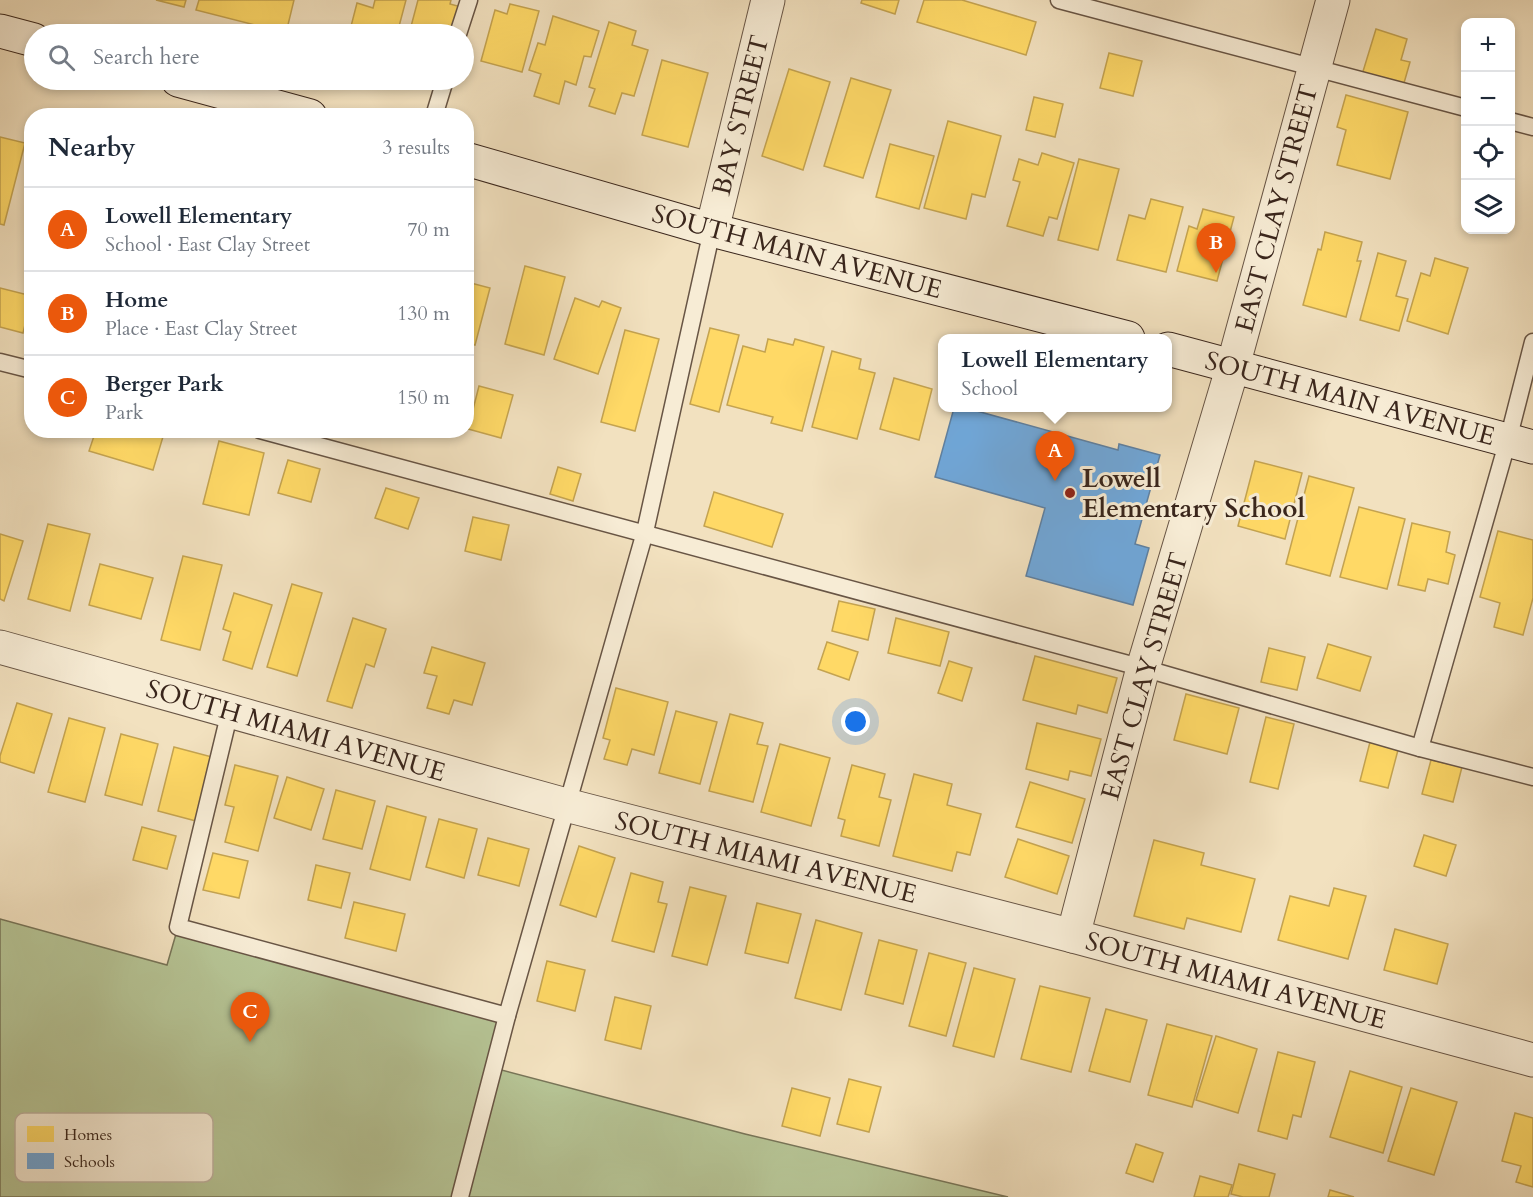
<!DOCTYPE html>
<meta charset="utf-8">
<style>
:root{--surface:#fff;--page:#f2f2f3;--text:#1f2937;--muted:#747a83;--line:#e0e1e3;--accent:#ea580c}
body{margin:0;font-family:Cardo,serif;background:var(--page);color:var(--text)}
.controls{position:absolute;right:18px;top:18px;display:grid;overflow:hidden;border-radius:12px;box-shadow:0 3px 9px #0003}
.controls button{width:54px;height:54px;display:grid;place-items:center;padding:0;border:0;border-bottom:2px solid var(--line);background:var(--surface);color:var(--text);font:30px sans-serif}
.you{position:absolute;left:856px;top:722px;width:21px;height:21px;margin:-15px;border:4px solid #fff;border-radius:50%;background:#1a73e8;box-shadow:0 0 0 9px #1a73e833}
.badge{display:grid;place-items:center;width:39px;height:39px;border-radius:50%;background:var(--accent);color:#fff;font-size:20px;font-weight:700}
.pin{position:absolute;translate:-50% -50px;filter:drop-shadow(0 2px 3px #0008)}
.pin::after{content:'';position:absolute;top:32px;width:21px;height:18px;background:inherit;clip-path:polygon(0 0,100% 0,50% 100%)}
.popup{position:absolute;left:938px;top:334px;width:234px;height:78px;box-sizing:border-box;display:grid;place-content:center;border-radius:12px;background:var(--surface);filter:drop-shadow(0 2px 4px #0005);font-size:20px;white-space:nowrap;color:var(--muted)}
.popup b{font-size:22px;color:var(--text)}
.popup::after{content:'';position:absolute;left:50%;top:100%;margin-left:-12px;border:12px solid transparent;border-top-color:var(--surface)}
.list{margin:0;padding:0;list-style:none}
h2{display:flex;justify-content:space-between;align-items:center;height:78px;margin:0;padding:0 24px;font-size:26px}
h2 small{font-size:20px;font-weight:400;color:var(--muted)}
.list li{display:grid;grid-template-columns:39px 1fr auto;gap:18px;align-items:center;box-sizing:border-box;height:84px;padding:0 24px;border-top:2px solid var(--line)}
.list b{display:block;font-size:22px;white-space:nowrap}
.list p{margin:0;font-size:20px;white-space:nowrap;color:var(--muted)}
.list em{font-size:20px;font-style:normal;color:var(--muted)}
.icon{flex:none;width:33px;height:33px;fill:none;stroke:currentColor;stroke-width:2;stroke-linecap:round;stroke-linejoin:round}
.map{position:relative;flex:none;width:1533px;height:1197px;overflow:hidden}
.search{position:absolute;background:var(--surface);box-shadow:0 3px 9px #0003;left:24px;top:24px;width:450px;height:66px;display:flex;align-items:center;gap:15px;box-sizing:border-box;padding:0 21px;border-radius:33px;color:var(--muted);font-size:22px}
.panel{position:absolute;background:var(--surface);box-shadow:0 3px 9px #0003;left:24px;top:108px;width:450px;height:330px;border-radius:24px}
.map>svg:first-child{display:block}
.green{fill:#b6c495;stroke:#787558;stroke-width:1.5}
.homes{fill:#ffd966;stroke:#c4a350;stroke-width:1.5}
.schools{fill:#6fa8dc;stroke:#5f81a2;stroke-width:1.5}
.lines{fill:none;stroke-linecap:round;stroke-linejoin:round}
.lane-casing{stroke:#685545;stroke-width:19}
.street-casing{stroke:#685545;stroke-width:35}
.secondary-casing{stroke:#3a261c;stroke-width:35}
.lane{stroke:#f7ecd5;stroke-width:16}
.street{stroke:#f7ecd5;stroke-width:33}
.secondary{stroke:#f7ecd5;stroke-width:33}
.poi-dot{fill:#8f2418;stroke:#f7ecd5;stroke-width:2}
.labels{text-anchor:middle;stroke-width:6;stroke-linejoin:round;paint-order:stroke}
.street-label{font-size:26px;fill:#3a261c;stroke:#f7ecd5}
.poi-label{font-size:26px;font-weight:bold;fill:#3a261c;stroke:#f7ecd5;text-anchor:start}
.key{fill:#f7ecd5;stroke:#beb19e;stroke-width:1.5}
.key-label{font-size:16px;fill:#3a261c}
</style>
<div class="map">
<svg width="1533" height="1197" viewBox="0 0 1533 1197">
<rect width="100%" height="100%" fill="#f2e1bf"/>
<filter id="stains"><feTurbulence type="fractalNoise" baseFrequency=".00333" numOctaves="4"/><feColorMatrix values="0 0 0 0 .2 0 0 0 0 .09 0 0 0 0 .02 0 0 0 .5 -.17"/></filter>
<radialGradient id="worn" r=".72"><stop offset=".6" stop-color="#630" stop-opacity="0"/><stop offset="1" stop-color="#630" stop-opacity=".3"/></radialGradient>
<polygon class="green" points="0,919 167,965 178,927 507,1016 494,1068 745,1134 1008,1197 0,1197"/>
<g class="homes">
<polygon points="156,0 186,0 184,7"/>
<polygon points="199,0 294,0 286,33 196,10"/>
<polygon points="375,0 406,0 397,34 349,34 357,3 373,8"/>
<polygon points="418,0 451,0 450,4 472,10 464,34 409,34"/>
<polygon points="862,0 899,0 895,14 861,3"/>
<polygon points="924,0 962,0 1036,22 1026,55 917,22"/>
<polygon points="510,4 539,11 522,72 481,61 495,10 507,14"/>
<polygon points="553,16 599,31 591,57 584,56 576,85 565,81 559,104 534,96 541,74 529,70 538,43 545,45"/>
<polygon points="609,22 636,31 632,45 648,50 634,96 622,93 615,114 589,106 595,89 589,87"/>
<polygon points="1376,29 1407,39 1401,60 1410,62 1402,90 1361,78"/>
<polygon points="1109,53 1142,61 1133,96 1100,88"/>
<polygon points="662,60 708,73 688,147 642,135"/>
<polygon points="789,69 830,82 803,170 762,156"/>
<polygon points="851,78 891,90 863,178 824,166"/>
<polygon points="1346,95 1408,112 1390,179 1337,165 1346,130 1337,127"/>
<polygon points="1034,97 1063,104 1055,137 1026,130"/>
<polygon points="948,121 1001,136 985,197 972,194 966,219 924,208"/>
<polygon points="0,137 25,143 4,225 0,224"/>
<polygon points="890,144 934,156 919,209 876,197"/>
<polygon points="1042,153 1074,163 1057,219 1049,217 1043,236 1007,226 1020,182 1013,180 1019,159 1038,165"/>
<polygon points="1079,159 1119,169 1098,250 1058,240"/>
<polygon points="32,173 32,192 27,191"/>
<polygon points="1151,199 1183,207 1166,272 1117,260 1129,215 1145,219"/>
<polygon points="32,208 32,228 27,227"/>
<polygon points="1203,209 1234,217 1217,281 1177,271 1189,226 1197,229"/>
<polygon points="1325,232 1362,242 1357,261 1361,261 1346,317 1303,305 1318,249 1321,250"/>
<polygon points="1378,253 1406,261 1396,296 1408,299 1399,331 1360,320"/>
<polygon points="1435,258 1468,268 1448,334 1407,321 1421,273 1430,276"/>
<polygon points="525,266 565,277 544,355 505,344"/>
<polygon points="466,267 471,268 467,282 490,288 475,345 466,343"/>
<polygon points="0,288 32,296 23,333 0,327"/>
<polygon points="575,298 599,307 602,301 621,308 598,374 554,359"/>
<polygon points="710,328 739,335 719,412 690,404"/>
<polygon points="625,330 659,339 635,431 601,422"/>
<polygon points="768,339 793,345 795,339 824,347 802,431 771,423 773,417 727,405 743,346 765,352"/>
<polygon points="832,351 861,359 859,369 875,373 857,439 812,427"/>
<polygon points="894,378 932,389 919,440 880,429"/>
<polygon points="479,386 513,395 501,438 468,429"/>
<polygon points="96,430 165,430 153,470 89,451"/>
<polygon points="219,441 264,453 249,515 203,504"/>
<polygon points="288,460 320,469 311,502 278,493"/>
<polygon points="1255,461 1302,473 1285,539 1238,526"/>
<polygon points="558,467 581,474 573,501 550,494"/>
<polygon points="1309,476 1354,488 1330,576 1286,564"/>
<polygon points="386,488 419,498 408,529 375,518"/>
<polygon points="714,492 783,514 772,547 704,526"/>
<polygon points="1359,507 1405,519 1387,589 1340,577"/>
<polygon points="473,517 509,525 501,560 465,551"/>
<polygon points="1412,523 1450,532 1446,552 1455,555 1448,584 1428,579 1425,591 1398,585"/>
<polygon points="48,524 90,534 70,611 28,599"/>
<polygon points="1498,531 1533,540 1533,598 1523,635 1494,627 1500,603 1480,597"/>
<polygon points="0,534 23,541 4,601 0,599"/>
<polygon points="183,556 222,565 200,650 161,640"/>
<polygon points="100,564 153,578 141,619 89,605"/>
<polygon points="292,584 322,593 297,676 267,667"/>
<polygon points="234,593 272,605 252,669 223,660 231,632 223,629"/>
<polygon points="839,601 875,609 868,640 832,631"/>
<polygon points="353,618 386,629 374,667 366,664 352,708 327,701"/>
<polygon points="896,618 949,632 940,666 888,653"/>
<polygon points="827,642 858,652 849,680 818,669"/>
<polygon points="1328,644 1371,657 1360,691 1317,678"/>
<polygon points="432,647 485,663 472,705 454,700 449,714 427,708 437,676 424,673"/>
<polygon points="1269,648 1305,657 1297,690 1261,682"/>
<polygon points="1035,656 1117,678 1107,713 1078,705 1076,714 1023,700"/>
<polygon points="949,661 972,668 962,701 938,693"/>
<polygon points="616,688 668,702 654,755 632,749 627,765 604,759 610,740 603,738"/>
<polygon points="1186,694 1239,708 1227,754 1174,740"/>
<polygon points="17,703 52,714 34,773 0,762 0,756"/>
<polygon points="676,711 717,722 700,784 659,773"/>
<polygon points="730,714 763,723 757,744 768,746 753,802 709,791"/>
<polygon points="1266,717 1294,724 1278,789 1250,782"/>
<polygon points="69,718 105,728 85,802 48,792"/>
<polygon points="1037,723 1101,739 1091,776 1070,771 1068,780 1026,769"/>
<polygon points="121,734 158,744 142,805 105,795"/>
<polygon points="1370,742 1398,750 1388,788 1360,781"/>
<polygon points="780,744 830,758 811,826 761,812"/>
<polygon points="174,747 212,757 196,821 158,811"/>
<polygon points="1431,760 1462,767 1453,802 1422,794"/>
<polygon points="235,765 278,776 258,851 225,842 234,807 225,805"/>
<polygon points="852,765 885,774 879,797 891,800 879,846 841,836 845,820 838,818"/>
<polygon points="914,774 952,784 947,805 981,814 970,855 957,852 952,871 893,856"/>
<polygon points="287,777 324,789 311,830 274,818"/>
<polygon points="1030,782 1085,799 1072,843 1016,827"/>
<polygon points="336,790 375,801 362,849 323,839"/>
<polygon points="387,806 426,817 410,880 370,869"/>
<polygon points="439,819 477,829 464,878 426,867"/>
<polygon points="142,827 176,836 167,869 133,860"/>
<polygon points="1424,835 1456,845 1446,876 1414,866"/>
<polygon points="488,838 529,849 519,886 478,875"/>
<polygon points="1018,839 1069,856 1057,894 1005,877"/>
<polygon points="1154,840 1204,853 1201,865 1255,879 1241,932 1187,918 1184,929 1134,916"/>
<polygon points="579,846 615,858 596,917 560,905"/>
<polygon points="213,853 248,861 239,898 203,890"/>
<polygon points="316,865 350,873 341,908 308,900"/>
<polygon points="631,873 663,882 658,902 667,904 654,952 612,941"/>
<polygon points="690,887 726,896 707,965 672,956"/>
<polygon points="1334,888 1366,896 1348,959 1278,940 1290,896 1329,906"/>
<polygon points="354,902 405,914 396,951 345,938"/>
<polygon points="757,903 801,914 788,963 745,953"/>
<polygon points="816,920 862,933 841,1010 795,998"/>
<polygon points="1395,929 1448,944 1437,984 1384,970"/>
<polygon points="879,940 917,950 903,1004 865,994"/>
<polygon points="929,953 966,963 946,1036 909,1026"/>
<polygon points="547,961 585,970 575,1011 537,1001"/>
<polygon points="974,968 1015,979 994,1057 953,1046"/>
<polygon points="1040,986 1090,998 1071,1072 1021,1059"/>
<polygon points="615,997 651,1006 641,1049 605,1040"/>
<polygon points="1106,1009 1147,1020 1130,1082 1089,1071"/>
<polygon points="1167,1024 1212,1036 1192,1107 1148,1095"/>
<polygon points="1216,1036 1257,1049 1238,1113 1196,1100"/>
<polygon points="1278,1052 1315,1062 1301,1117 1293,1115 1287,1139 1258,1131"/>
<polygon points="1350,1071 1402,1087 1383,1153 1330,1137"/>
<polygon points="849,1079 881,1087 869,1132 837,1124"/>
<polygon points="792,1088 830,1098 820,1136 782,1126"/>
<polygon points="1411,1088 1457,1102 1434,1175 1388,1161"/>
<polygon points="1515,1113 1533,1118 1533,1187 1516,1182 1521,1166 1502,1161"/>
<polygon points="1136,1144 1163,1153 1153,1182 1126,1173"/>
<polygon points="1239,1164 1275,1174 1269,1197 1243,1197 1231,1194"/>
<polygon points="1200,1176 1232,1185 1228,1197 1194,1197"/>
<polygon points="1330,1190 1354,1197 1328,1197"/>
</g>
<polygon class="schools" points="954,408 966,408 1118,450 1119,444 1160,455 1135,544 1149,548 1133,605 1026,576 1045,508 935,477"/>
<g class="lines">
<defs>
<g id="lane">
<polyline points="1059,0 1466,108"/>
<polyline points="458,34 469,0"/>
<polyline points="434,116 445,80"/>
<polyline points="1510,121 1533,127"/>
<polyline points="0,362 32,370"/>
<polyline points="260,430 1143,668 1420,748 1533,777"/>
<polyline points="230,711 178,927 507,1016"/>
<polyline points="1420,748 1508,440 1533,342"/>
<polyline points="460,1197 507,1016 645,532 712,230"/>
</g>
<g id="street">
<polyline points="712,230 768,0"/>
<polyline points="0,647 566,805 1073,936 1533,1060"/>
<polyline points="1073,936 1143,668 1233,366 1333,0"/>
</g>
<g id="secondary">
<polyline points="0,31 34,40"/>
<polyline points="178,80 310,116"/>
<polyline points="466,159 712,230 1128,338"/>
<polyline points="1168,349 1533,447"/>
</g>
</defs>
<use href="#lane" class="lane-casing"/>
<use href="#street" class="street-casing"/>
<use href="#secondary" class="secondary-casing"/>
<use href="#lane" class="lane"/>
<use href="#street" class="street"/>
<use href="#secondary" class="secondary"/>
</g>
<circle class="poi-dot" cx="1070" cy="493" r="6"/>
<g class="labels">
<g class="street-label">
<text transform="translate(740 115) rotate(-76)" y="9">BAY STREET</text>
<text transform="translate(1276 208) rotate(-75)" y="9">EAST CLAY STREET</text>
<text transform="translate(797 251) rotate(15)" y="9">SOUTH MAIN AVENUE</text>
<text transform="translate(1350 398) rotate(15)" y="9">SOUTH MAIN AVENUE</text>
<text transform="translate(1144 676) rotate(-74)" y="9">EAST CLAY STREET</text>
<text transform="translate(296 730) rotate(16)" y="9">SOUTH MIAMI AVENUE</text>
<text transform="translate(766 857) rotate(14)" y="9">SOUTH MIAMI AVENUE</text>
<text transform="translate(1236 980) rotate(15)" y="9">SOUTH MIAMI AVENUE</text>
</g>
<g class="poi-label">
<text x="1082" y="487">Lowell<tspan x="1082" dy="30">Elementary School</tspan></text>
</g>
</g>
<rect x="15" y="1113" width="198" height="69" rx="9" class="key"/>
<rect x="27" y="1126" width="27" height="16" fill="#ffd966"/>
<rect x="27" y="1153" width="27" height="16" fill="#6fa8dc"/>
<g class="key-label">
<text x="64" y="1140">Homes</text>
<text x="64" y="1167">Schools</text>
</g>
<rect width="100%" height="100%" filter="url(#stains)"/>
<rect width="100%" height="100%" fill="url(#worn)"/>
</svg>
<div class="controls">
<button>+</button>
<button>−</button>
<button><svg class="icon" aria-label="locate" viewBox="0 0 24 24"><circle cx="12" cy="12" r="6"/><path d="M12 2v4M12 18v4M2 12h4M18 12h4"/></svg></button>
<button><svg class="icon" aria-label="layers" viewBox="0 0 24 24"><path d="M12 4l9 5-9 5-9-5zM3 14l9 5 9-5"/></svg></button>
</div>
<div class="you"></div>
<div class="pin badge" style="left:1055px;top:481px">A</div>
<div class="popup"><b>Lowell Elementary</b>School</div>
<div class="pin badge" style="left:1216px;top:273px">B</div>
<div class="pin badge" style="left:250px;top:1042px">C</div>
<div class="search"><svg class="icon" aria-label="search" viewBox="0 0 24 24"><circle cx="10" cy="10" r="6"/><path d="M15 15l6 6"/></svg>Search here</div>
<section class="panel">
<h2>Nearby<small>3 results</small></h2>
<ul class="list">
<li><span class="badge">A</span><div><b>Lowell Elementary</b><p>School · East Clay Street</p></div><em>70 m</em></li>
<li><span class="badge">B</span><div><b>Home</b><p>Place · East Clay Street</p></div><em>130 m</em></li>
<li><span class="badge">C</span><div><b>Berger Park</b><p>Park</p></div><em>150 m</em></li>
</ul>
</section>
</div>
